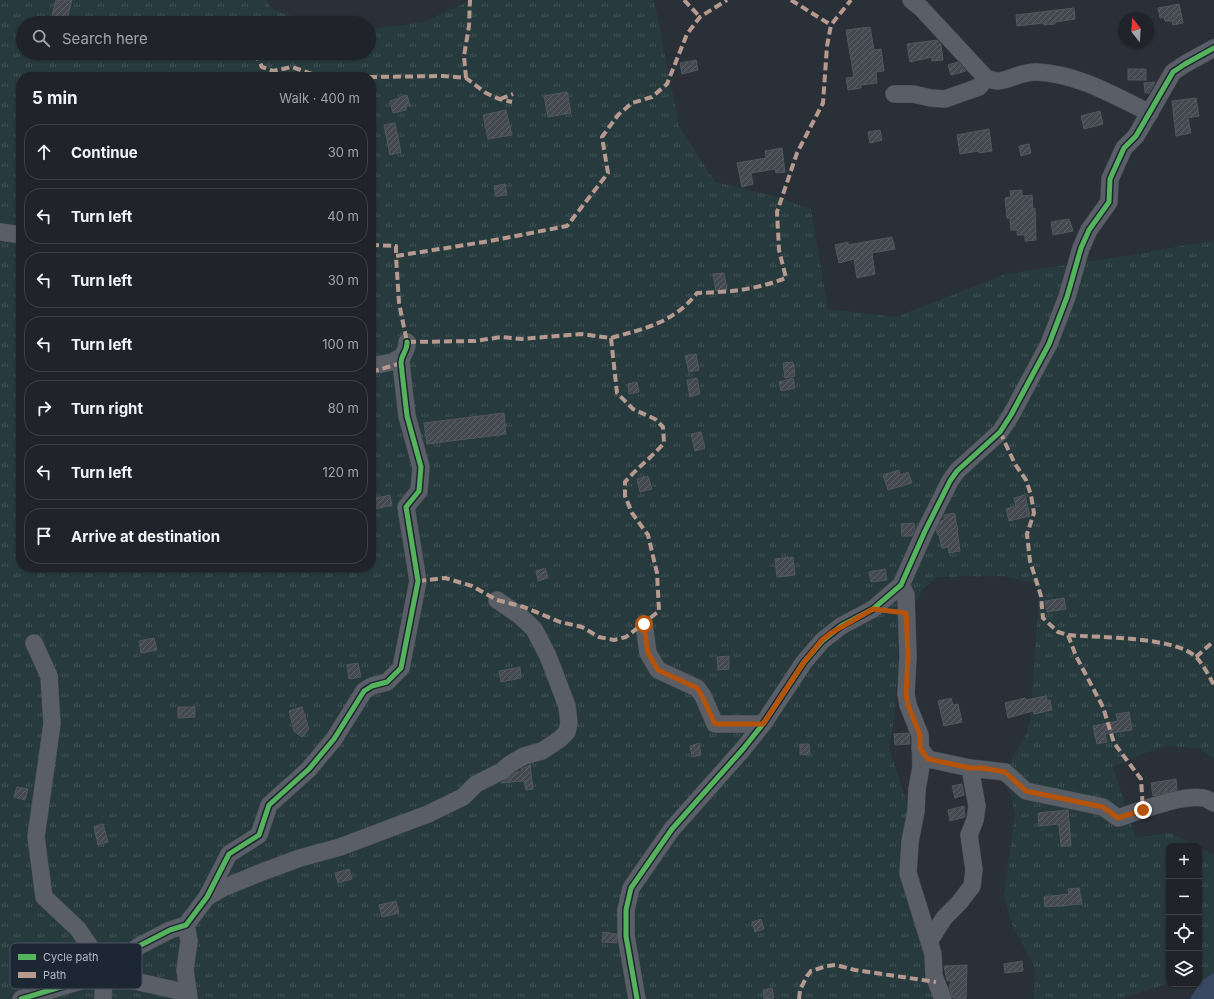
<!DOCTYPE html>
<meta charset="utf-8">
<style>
:root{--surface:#20242a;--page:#282c32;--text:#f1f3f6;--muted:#a2a4a8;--line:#3d4147}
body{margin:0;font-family:Inter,sans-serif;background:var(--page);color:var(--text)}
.controls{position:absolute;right:12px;bottom:12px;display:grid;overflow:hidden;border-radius:8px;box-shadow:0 1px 3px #0004}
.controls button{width:36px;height:36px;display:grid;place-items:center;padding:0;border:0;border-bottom:1px solid var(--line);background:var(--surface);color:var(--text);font:20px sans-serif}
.compass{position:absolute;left:1118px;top:12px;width:36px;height:36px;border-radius:50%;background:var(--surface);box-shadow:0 1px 3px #0004;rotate:343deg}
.stop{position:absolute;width:12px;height:12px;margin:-9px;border:3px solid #b45309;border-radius:50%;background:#fff}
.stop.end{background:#b45309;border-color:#fff;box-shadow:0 1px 4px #0008}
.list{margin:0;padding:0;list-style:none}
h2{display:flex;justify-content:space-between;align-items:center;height:52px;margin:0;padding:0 16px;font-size:17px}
h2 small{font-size:13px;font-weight:400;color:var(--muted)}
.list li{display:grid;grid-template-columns:26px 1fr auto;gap:12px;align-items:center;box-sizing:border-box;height:56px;margin:0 8px 8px;padding:0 8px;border:1px solid var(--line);border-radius:16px}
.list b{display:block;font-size:15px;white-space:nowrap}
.list em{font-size:13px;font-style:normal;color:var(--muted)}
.icon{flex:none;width:22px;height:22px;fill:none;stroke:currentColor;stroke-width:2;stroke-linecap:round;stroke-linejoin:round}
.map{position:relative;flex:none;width:1214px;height:999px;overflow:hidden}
.search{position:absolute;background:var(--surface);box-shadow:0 1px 3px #0004;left:16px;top:16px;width:360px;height:44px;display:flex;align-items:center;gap:10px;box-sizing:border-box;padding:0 14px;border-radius:22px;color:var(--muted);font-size:15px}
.panel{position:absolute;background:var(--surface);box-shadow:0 1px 3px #0004;left:16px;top:72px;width:360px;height:500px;border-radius:16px}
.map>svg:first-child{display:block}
.grass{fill:url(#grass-tufts);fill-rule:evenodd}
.water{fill:#384963}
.building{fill:url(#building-hatch);stroke:#52575f}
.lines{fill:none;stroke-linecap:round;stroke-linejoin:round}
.minor-casing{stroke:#484c53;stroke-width:18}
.minor{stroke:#5a5e66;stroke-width:17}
.quiet{stroke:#b69a8f;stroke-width:4;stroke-dasharray:8 4;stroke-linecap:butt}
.cycleway-casing{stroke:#1d2633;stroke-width:8}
.cycleway{stroke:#56b35d;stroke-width:5}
.route{stroke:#b45309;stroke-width:5}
.key{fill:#1d2633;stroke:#4a5360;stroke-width:1}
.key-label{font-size:11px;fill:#b4bcc9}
</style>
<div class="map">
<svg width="1214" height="999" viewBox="0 0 1214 999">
<defs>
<pattern id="grass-tufts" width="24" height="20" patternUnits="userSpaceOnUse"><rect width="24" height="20" fill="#273a3e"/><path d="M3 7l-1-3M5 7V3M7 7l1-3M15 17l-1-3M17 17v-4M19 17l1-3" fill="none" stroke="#445559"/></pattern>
<pattern id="building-hatch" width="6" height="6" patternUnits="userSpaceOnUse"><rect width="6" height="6" fill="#444950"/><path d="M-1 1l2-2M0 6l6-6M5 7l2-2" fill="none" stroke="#5d6168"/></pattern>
</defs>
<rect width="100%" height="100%" fill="#2a3038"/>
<g class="grass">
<path d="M0 0H267L271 9 313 23H23V53H369V30L424 22 471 0H654L679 126 715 182 775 196 811 209 828 309 896 317 1006 274 1132 255 1214 240V760L1199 748 1167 746 1142 754 1113 767 1136 838 1171 833 1197 846H1169V983L1119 999H1034L1035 968 1011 922 1004 895 1015 814 1005 772 1027 732 1030 721 1038 610V584L1003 576 937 577 923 589 909 613 902 675 896 685 895 715 889 748 909 809 922 903 946 999H0ZM21 77H371V567H21Z"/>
<polygon points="1199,847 1214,855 1214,973 1199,981"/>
</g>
<polygon class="water" points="1214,973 1214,999 1190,999 1201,981"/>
<g class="building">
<polygon points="56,0 72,0 66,23 50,23"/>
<polygon points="1179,4 1183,23 1173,25 1172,21 1165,21 1164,17 1160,18 1158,8"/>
<polygon points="1074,8 1075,19 1055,22 1055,24 1044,25 1044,23 1017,26 1016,15"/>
<polygon points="870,27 874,50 881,49 884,71 876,72 877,83 861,85 861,88 848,90 846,78 854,77 846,30"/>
<polygon points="937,40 941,45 943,60 932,61 932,57 910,62 907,44"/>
<polygon points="696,60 698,70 682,74 680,63"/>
<polygon points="958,62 966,71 951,75 948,65"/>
<rect x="1128" y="69" width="18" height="11"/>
<polygon points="1155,82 1149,93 1145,93 1144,83"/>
<polygon points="567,92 571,113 548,117 544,96"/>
<polygon points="407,95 410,106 406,106 406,110 393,113 390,101"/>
<polygon points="1196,98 1199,116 1188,118 1191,133 1176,136 1172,101"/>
<polygon points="506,110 512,135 488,139 483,115"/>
<polygon points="1100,111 1103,124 1084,129 1081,116"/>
<polygon points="395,123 401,152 390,155 384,125"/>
<polygon points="989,129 992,151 979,153 979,151 960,154 957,135"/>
<polygon points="880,130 882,140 870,143 868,132"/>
<polygon points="1029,144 1031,153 1021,156 1019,146"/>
<polygon points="782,148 785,172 776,173 775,169 751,173 753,184 742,187 737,163 766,158 765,151"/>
<polygon points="505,184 507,195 496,196 494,186"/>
<polygon points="1022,190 1022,196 1032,195 1033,209 1035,208 1036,240 1025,241 1025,235 1017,235 1017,230 1011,230 1010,218 1007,218 1005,198 1011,197 1010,191"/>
<polygon points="1069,219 1073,231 1053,235 1051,222"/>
<polygon points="892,237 895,249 872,253 875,274 857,278 854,259 839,263 835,245 848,242 848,245"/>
<polygon points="724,273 727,290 716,291 713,274"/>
<polygon points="696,354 699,370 689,372 685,356"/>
<polygon points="793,362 795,376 785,378 783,363"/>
<polygon points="697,378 700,394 690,397 687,380"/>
<polygon points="793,378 795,388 781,391 779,382"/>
<polygon points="637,382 639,392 629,394 628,384"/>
<polygon points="504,413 506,434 427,444 424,423"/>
<polygon points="701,432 705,448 695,451 691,434"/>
<polygon points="899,470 900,475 908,472 912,483 888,490 883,475"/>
<polygon points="648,476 652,489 640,492 637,479"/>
<polygon points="390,495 392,505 371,510 371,499"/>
<polygon points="1025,495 1030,516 1009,521 1006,509 1016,506 1014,498"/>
<polygon points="954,513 958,530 957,530 960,551 949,553 948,547 942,548 939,535 938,535 936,530 941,521 944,520 944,515"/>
<polygon points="914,523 915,529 912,536 902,536 901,524"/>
<polygon points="793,557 795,575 777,577 775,559"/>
<polygon points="545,568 548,578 538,581 536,571"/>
<polygon points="885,569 887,580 871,582 869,572"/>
<polygon points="1064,598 1066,609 1047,612 1045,601"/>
<polygon points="154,638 157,650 141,653 139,641"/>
<polygon points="729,656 729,669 718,670 717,657"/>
<polygon points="358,663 361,677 349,679 347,665"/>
<polygon points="520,667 521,678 501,682 499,671"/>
<polygon points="1046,696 1047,701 1050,700 1052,710 1034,714 1033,711 1008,718 1005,703 1025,698 1026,700"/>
<polygon points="951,698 953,705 958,704 962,722 944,726 938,701"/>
<polygon points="178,707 195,707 195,717 178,718"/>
<polygon points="302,707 309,729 302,737 294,731 289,711"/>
<polygon points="1129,712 1132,730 1105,734 1107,742 1097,744 1093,726 1118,721 1116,714"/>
<polygon points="909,733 910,744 895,745 894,734"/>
<polygon points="699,743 701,755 692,757 690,746"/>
<polygon points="800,744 809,744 810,754 800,755"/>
<polygon points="530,765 533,789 526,790 524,781 501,783 516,772 522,771 521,769"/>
<polygon points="1176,779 1177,790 1153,796 1151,783"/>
<polygon points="962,784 964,795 955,798 952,786"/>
<polygon points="17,787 28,789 25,800 14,797"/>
<polygon points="964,806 965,817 950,821 948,810"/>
<polygon points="1068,810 1071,846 1061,846 1059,824 1039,826 1038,813"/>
<polygon points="103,824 108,842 98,845 94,827"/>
<polygon points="349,869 352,879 338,883 335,873"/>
<polygon points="1079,888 1082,904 1045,907 1044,897 1069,894 1068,889"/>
<polygon points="396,901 399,913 382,917 379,905"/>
<polygon points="761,919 764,929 755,932 752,922"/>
<polygon points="603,932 616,934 617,943 602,942"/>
<polygon points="1022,961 1023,971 1005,973 1004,964"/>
<polygon points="967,965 966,999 953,998 949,988 951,980 947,981 944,966"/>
<polygon points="772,988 774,998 764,999 763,990"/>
</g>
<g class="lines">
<defs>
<g id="minor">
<path d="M911 0 921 8 986 78C989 79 994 81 998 81 1008 81 1022 71 1037 72 1078 74 1113 95 1150 113"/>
<polyline points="894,94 913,94 931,98 945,99 979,87 986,78"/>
<polyline points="0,232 21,235"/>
<polyline points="371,366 392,362 401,357"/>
<polyline points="901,585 906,595 908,656 906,694 908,705 920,735 921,767 917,789 916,811 910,842 908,873 933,954 934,976 943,999"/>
<polyline points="644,624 648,653 658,670 697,688 703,696 715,724 763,724"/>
<polyline points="34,643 49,676 52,724 36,837 44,897 78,929 94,953 104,974 103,999"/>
<path d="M920 748 928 759 970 768 1005 772 1026 791 1103 807 1118 818C1140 811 1181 794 1203 798 1207 798 1211 802 1214 803"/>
<polyline points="207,897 223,888 262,872 300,858 340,847 428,814 463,797 476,784 502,771 510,764 524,756 542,751 560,739 567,732 569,723 567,706 548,656 534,629 519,615 497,600"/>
<polyline points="186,925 189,941 185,970 189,999"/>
<polyline points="932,937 944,918 959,903 972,886 974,870 969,835 975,820 977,806 970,768"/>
<polyline points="104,974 188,993"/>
<path d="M21 999 104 974 139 946 170 930 186 925 207 897 229 854 259 835 269 805 309 769 334 739 364 691 372 686 387 682 401 668 418 581 406 507 419 491 421 467 407 416 401 363C401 354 408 351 407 342"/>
<polyline points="637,999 626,936 626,910 631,888 672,829 743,749 763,724 804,662 822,641 841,626 873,609 901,585 925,531 950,481 957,471 1000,432 1011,415 1049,344 1067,297 1081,248 1089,230 1109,202 1110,179 1124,148 1136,136 1173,72 1185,64 1214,48"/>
</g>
</defs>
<use href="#minor" class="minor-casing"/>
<use href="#minor" class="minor"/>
<g class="quiet">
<polyline points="684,0 700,17"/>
<polyline points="791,0 831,25"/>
<polyline points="255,53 262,67 273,71 292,67 321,77"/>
<polyline points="369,77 443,76 466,78 486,93 499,99 512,102"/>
<polyline points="466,78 464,56 469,26 470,0"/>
<polyline points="500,99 513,94"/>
<polyline points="371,245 396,246 396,256"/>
<path d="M611 338C646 328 673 323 697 293 731 292 754 290 786 278L779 250 777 212 797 153 823 103 827 46 831 25 851 0"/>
<polyline points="371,372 401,363"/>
<path d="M1000 432 1015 464 1026 480 1031 495 1034 513 1027 534 1030 561 1041 596 1043 618 1058 632 1068 635C1098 638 1177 636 1197 658 1204 666 1209 676 1214 685"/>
<path d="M418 581 445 578 472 586 497 600 524 607 560 622 582 627 599 637 614 640 626 637 659 611 657 573 648 535 632 513 625 496V482C637 468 652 457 664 443L663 427 655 419 633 409 617 393 611 338 581 334 522 339 501 337 475 341 407 342 399 303 396 256 490 241 567 226 608 173 602 137 618 115 632 103 652 97 667 84 687 34 700 17 727 0"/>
<polyline points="1068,635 1076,656 1103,707 1114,743 1141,779 1143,810"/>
<polyline points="1196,657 1214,641"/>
<polyline points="799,999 800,990 807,976 811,971 827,966 836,965 855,970 936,982"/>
</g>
<defs>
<g id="cycleway">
<path d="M21 999 104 974 139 946 170 930 186 925 207 897 229 854 259 835 269 805 309 769 334 739 364 691 372 686 387 682 401 668 418 581 406 507 419 491 421 467 407 416 401 363C401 354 408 351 407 342"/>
<polyline points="637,999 626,936 626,910 631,888 672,829 743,749 763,724 804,662 822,641 841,626 873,609 901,585 925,531 950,481 957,471 1000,432 1011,415 1049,344 1067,297 1081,248 1089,230 1109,202 1110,179 1124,148 1136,136 1173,72 1185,64 1214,48"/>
</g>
</defs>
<use href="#cycleway" class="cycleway-casing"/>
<use href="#cycleway" class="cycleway"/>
</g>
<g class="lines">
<polyline class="route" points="644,624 648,653 658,670 697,688 702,696 715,724 763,724 804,662 822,640 831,633 873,609 906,613 908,656 906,694 908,705 920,735 920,748 928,759 970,768 982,768 1005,772 1026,791 1103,807 1118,818 1143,810"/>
</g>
<rect x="10" y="943" width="132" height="46" rx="6" class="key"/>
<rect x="18" y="954" width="18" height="6" fill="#56b35d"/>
<rect x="18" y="972" width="18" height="6" fill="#b69a8f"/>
<g class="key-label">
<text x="43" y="961">Cycle path</text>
<text x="43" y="979">Path</text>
</g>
</svg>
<div class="controls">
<button>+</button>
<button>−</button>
<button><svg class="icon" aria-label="locate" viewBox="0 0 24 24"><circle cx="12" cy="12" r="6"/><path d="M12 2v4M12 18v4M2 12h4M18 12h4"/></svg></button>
<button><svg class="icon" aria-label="layers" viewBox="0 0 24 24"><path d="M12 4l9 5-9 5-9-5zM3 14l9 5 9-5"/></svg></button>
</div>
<svg class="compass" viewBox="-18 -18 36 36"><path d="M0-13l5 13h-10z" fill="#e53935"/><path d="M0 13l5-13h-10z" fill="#a2a4a8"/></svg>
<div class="stop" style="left:644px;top:624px"></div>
<div class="stop end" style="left:1143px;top:810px"></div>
<div class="search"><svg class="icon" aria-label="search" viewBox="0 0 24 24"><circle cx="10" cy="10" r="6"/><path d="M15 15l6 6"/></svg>Search here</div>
<section class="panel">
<h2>5 min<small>Walk · 400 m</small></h2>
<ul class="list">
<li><svg class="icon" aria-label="ahead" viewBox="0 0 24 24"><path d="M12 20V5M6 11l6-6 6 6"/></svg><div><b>Continue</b></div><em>30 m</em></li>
<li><svg class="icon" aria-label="left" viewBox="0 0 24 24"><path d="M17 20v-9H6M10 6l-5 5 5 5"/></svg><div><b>Turn left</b></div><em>40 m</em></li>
<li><svg class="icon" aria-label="left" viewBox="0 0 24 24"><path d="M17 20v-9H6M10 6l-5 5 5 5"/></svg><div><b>Turn left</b></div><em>30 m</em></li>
<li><svg class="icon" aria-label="left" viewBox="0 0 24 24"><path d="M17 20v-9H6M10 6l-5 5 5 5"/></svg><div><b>Turn left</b></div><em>100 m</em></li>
<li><svg class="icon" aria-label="right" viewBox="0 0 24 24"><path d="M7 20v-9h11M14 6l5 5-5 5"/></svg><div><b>Turn right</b></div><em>80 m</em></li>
<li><svg class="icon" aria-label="left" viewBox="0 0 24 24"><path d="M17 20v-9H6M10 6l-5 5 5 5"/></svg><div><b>Turn left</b></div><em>120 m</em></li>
<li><svg class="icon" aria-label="arrive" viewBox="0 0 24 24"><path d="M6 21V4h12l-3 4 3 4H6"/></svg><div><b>Arrive at destination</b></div></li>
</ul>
</section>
</div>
